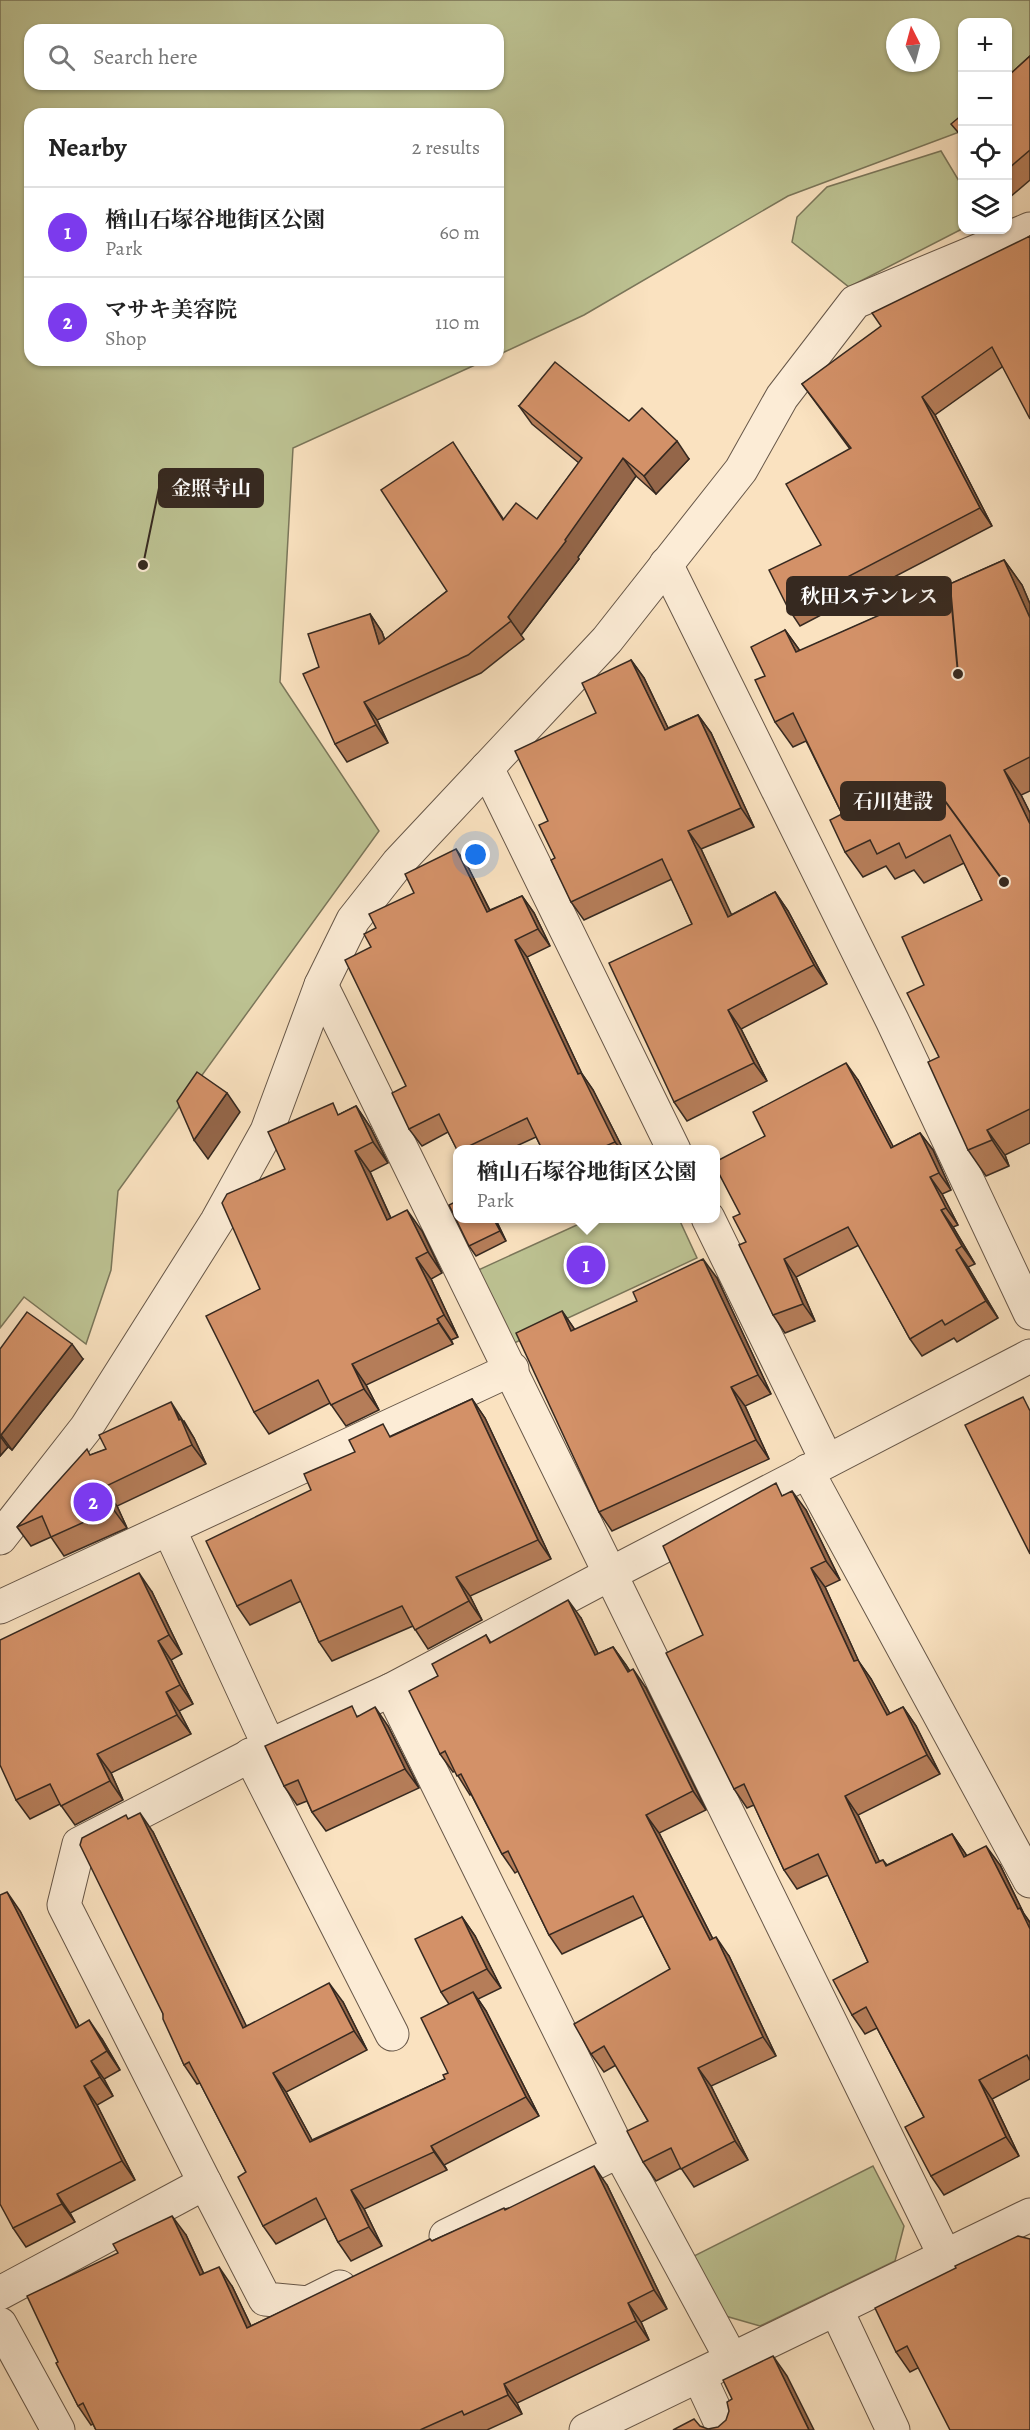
<!DOCTYPE html>
<meta charset="utf-8">
<style>
:root{--surface:#fff;--page:#f2f2f2;--text:#222;--muted:#767676;--line:#e0e0e0;--accent:#7c3aed}
body{margin:0;font-family:Alegreya,"Noto Serif JP",serif;background:var(--page);color:var(--text)}
.controls{position:absolute;right:18px;top:18px;display:grid;overflow:hidden;border-radius:12px;box-shadow:0 2px 4px #0004}
.controls button{width:54px;height:54px;display:grid;place-items:center;padding:0;border:0;border-bottom:2px solid var(--line);background:var(--surface);color:var(--text);font:30px sans-serif}
.compass{position:absolute;left:886px;top:18px;width:54px;height:54px;border-radius:50%;background:var(--surface);box-shadow:0 2px 4px #0004;rotate:354deg}
.you{position:absolute;left:476px;top:855px;width:21px;height:21px;margin:-15px;border:4px solid #fff;border-radius:50%;background:#1a73e8;box-shadow:0 0 0 9px #1a73e833}
.badge{display:grid;place-items:center;width:39px;height:39px;border-radius:50%;background:var(--accent);color:#fff;font-size:20px;font-weight:700}
.pin{position:absolute;translate:-50% -50%;border:3px solid #fff;box-shadow:0 2px 6px #0006}
.popup{position:absolute;left:453px;top:1145px;width:267px;height:78px;box-sizing:border-box;display:grid;place-content:center;border-radius:12px;background:var(--surface);filter:drop-shadow(0 2px 4px #0005);font-size:20px;white-space:nowrap;color:var(--muted)}
.popup b{font-size:22px;color:var(--text)}
.popup::after{content:'';position:absolute;left:50%;top:100%;margin-left:-12px;border:12px solid transparent;border-top-color:var(--surface)}
.list{margin:0;padding:0;list-style:none}
h2{display:flex;justify-content:space-between;align-items:center;height:78px;margin:0;padding:0 24px;font-size:26px}
h2 small{font-size:20px;font-weight:400;color:var(--muted)}
.list li{display:grid;grid-template-columns:39px 1fr auto;gap:18px;align-items:center;box-sizing:border-box;height:90px;padding:0 24px;border-top:2px solid var(--line)}
.list b{display:block;font-size:22px;white-space:nowrap}
.list p{margin:0;font-size:20px;white-space:nowrap;color:var(--muted)}
.list em{font-size:20px;font-style:normal;color:var(--muted)}
.icon{flex:none;width:33px;height:33px;fill:none;stroke:currentColor;stroke-width:2;stroke-linecap:round;stroke-linejoin:round}
.map{position:relative;flex:none;width:1030px;height:2430px;overflow:hidden}
.search{position:absolute;background:var(--surface);box-shadow:0 2px 4px #0004;left:24px;top:24px;width:480px;height:66px;display:flex;align-items:center;gap:15px;box-sizing:border-box;padding:0 21px;border-radius:18px;color:var(--muted);font-size:22px}
.panel{position:absolute;background:var(--surface);box-shadow:0 2px 4px #0004;left:24px;top:108px;width:480px;height:258px;border-radius:18px}
.map>svg:first-child{display:block}
.green{fill:#bdc393;stroke:#7a765a;stroke-width:1.5;fill-rule:evenodd}
.lines{fill:none;stroke-linecap:round;stroke-linejoin:round}
.street-casing{stroke:#675748;stroke-width:35}
.street{stroke:#fcecd6;stroke-width:33}
.wall{fill:#b57d59;stroke:#362920;stroke-width:1.5}
.shaded-wall{fill:#946649;stroke:#362920;stroke-width:1.5}
.building{fill:#d39168;stroke:#362920;stroke-width:1.5}
.leader{fill:none;stroke:#362920;stroke-width:2}
.callout-dot{fill:#362920;stroke:#fcecd6;stroke-width:2}
.callout{fill:#362920;stroke:#362920;stroke-width:2}
.callout-label{font-size:20px;text-anchor:middle;font-weight:bold;fill:#fff}
</style>
<div class="map">
<svg width="1030" height="2430" viewBox="0 0 1030 2430">
<rect width="100%" height="100%" fill="#fae2c0"/>
<filter id="stains"><feTurbulence type="fractalNoise" baseFrequency=".00333" numOctaves="4"/><feColorMatrix values="0 0 0 0 .2 0 0 0 0 .09 0 0 0 0 .02 0 0 0 .5 -.17"/></filter>
<radialGradient id="worn" r=".72"><stop offset=".6" stop-color="#630" stop-opacity="0"/><stop offset="1" stop-color="#630" stop-opacity=".3"/></radialGradient>
<g class="green">
<path d="M0 0H1030V82L1008 99V22H962V131L788 196 584 315 498 355V114H30V360H486L293 448 280 682 379 831 118 1191 111 1270 86 1344 24 1297 0 1328ZM895 27H931V63H895ZM30 30H498V84H30Z"/>
<polygon points="941,151 962,186 962,229 849,287 792,242 797,217 827,187"/>
<polygon points="590,1219 679,1219 697,1258 510,1345 476,1271"/>
<polygon points="873,2166 904,2226 895,2261 760,2326 722,2315 692,2257"/>
</g>
<g class="lines">
<defs>
<g id="street">
<polyline points="666,564 892,1020 1030,1313"/>
<polyline points="487,768 674,1150"/>
<path d="M321 985C531 1408 737 1833 945 2256"/>
<polyline points="708,1218 827,1461"/>
<polyline points="807,1471 1030,1881"/>
<polyline points="169,1529 269,1746"/>
<polyline points="0,1538 86,1428 217,1221 267,1131 321,985 353,920 398,863 607,640 741,470 782,397 855,302 1030,229"/>
<polyline points="0,1607 512,1369"/>
<polyline points="250,1755 392,2034"/>
<polyline points="619,2151 391,1690 610,1574 1030,1356"/>
<polyline points="205,2183 64,1905 79,1844 269,1746 391,1690"/>
<polyline points="446,2236 619,2151 732,2360"/>
<polyline points="0,2293 205,2183 265,2299 308,2303 340,2287"/>
<polyline points="836,2309 893,2430"/>
<polyline points="0,2324 58,2430"/>
<polyline points="699,2376 724,2430"/>
<polyline points="586,2430 1030,2215"/>
</g>
</defs>
<use href="#street" class="street-casing"/>
<use href="#street" class="street"/>
</g>
<g class="wall">
<polygon points="1030,56 1030,180 1010,197 1008,193 1008,76"/>
<polygon points="1030,236 1002,367 935,415 992,526 800,626 788,608 821,545 850,449 802,384"/>
<polygon points="519,406 629,421 689,459 656,494 636,476 578,557 579,559 521,635 524,639 481,673 377,720 388,743 347,762 335,744 319,667 370,614 382,632 385,640 447,591 465,461 504,520 537,519 579,463 532,424"/>
<polygon points="1004,560 1022,585 1030,604 1030,791 1021,795 1030,813 1030,1143 1005,1155 1009,1166 986,1176 968,1150 939,1057 924,985 982,900 964,863 924,883 914,870 895,879 886,866 863,877 845,852 842,814 806,741 793,747 775,722 765,676 785,630 800,651"/>
<polygon points="631,660 644,678 668,728 698,715 711,733 754,827 701,849 731,915 775,892 788,911 827,984 741,1029 767,1081 687,1121 674,1102 692,924 672,879 584,920 571,902 555,858 548,821 596,713"/>
<polygon points="468,867 490,910 522,896 534,913 550,946 527,957 582,1074 593,1090 623,1149 542,1149 536,1137 510,1149 457,1149 448,1132 422,1146 409,1129 406,1086 371,947 376,928"/>
<polygon points="858,1080 893,1147 920,1133 933,1150 951,1190 942,1194 958,1225 953,1227 975,1264 968,1267 998,1318 957,1342 954,1338 922,1356 910,1339 859,1245 796,1277 815,1321 785,1333 773,1315 746,1242 740,1214 765,1136"/>
<polygon points="356,1106 370,1127 388,1163 370,1172 391,1218 422,1231 442,1273 431,1279 458,1337 451,1340 453,1344 366,1385 379,1410 346,1426 330,1403 269,1434 254,1412 260,1289 285,1169 340,1114"/>
<polygon points="495,1218 506,1241 476,1256 469,1246"/>
<polygon points="717,1278 771,1394 745,1406 769,1459 612,1531 599,1512 562,1311 575,1330"/>
<polygon points="0,1349 83,1359 12,1450 8,1447 0,1456"/>
<polygon points="472,1399 485,1418 551,1559 470,1596 482,1620 428,1649 413,1626 332,1661 319,1642 301,1601 250,1625 237,1606 311,1490 391,1436"/>
<polygon points="184,1421 194,1438 206,1464 117,1506 127,1528 64,1556 51,1537 31,1546 17,1527 91,1455"/>
<polygon points="784,1495 806,1510 840,1580 825,1587 859,1662 871,1679 890,1714 903,1707 916,1726 940,1774 858,1815 879,1861 883,1860 887,1865 952,1834 967,1856 1000,1865 1024,1914 1030,1922 1030,2079 992,2099 1019,2156 944,2195 931,2176 924,2117 877,2028 865,2034 852,2015 868,1962 828,1875 797,1889 784,1870 754,1805 747,1808 734,1789 703,1635"/>
<polygon points="152,1592 182,1654 171,1660 193,1704 179,1711 191,1734 111,1773 123,1800 75,1825 60,1804 30,1819 16,1800"/>
<polygon points="581,1618 598,1654 613,1647 630,1671 646,1688 706,1810 659,1833 713,1939 729,1956 776,2056 711,2086 748,2160 694,2187 681,2168 656,2181 643,2162 648,2121 616,2065 604,2072 591,2054 670,1969 643,1916 562,1954 549,1935 518,1871 515,1873 502,1854 471,1794 470,1795 455,1771 453,1772 440,1754 438,1676 486,1635 491,1643"/>
<polygon points="358,1716 388,1726 419,1788 326,1831 312,1812 307,1801 297,1805 284,1786"/>
<polygon points="128,1819 153,1832 246,2026 343,2002 367,2050 286,2092 312,2140 445,2079 448,2073 449,2004 441,1992 462,1917 475,1936 501,1988 478,1999 486,2011 539,2116 444,2165 447,2170 364,2209 382,2246 351,2261 338,2242 326,2218 276,2244 263,2226 246,2172 200,2083 197,2084 184,2065 163,2014"/>
<polygon points="20,1911 79,2026 102,2039 120,2070 104,2079 113,2096 97,2105 135,2180 70,2213 75,2222 26,2247 13,2228"/>
<polygon points="607,2185 667,2309 641,2322 649,2340 517,2403 522,2414 487,2430 96,2430 93,2424 91,2425 78,2406 58,2362 186,2235 204,2274 232,2286 251,2326 432,2241 505,2209"/>
<polygon points="1030,2239 918,2368 910,2372 896,2352"/>
</g>
<g class="shaded-wall">
<polygon points="922,397 935,415 992,526 980,508"/>
<polygon points="677,441 689,459 656,494 644,476"/>
<polygon points="623,458 636,476 578,557 579,559 521,635 508,617"/>
<polygon points="1004,560 1022,585 1030,604 1030,618"/>
<polygon points="370,614 382,632 392,663 379,644"/>
<polygon points="785,630 803,655 796,652"/>
<polygon points="631,660 644,678 678,749 665,730"/>
<polygon points="364,702 377,720 388,743 376,725"/>
<polygon points="698,715 711,733 754,827 741,808"/>
<polygon points="1004,770 1021,795 1030,813 1030,824"/>
<polygon points="688,831 701,849 741,935 728,917"/>
<polygon points="456,849 468,867 499,929 487,912"/>
<polygon points="775,892 788,911 827,984 814,965"/>
<polygon points="522,896 534,913 550,946 538,929"/>
<polygon points="515,940 527,957 582,1074 593,1090 623,1149 621,1149 615,1142 578,1074"/>
<polygon points="728,1010 741,1029 767,1081 754,1063"/>
<polygon points="846,1063 858,1080 903,1165 891,1148"/>
<polygon points="227,1093 240,1112 208,1159 194,1140"/>
<polygon points="356,1106 370,1127 388,1163 373,1142"/>
<polygon points="987,1130 1005,1155 1009,1166 992,1140"/>
<polygon points="920,1133 933,1150 951,1190 939,1173"/>
<polygon points="355,1151 370,1172 401,1241 387,1220"/>
<polygon points="930,1177 942,1194 958,1225 946,1208"/>
<polygon points="407,1210 422,1231 442,1273 428,1252"/>
<polygon points="941,1210 953,1227 975,1264 962,1246"/>
<polygon points="493,1218 495,1218 506,1241 500,1231"/>
<polygon points="956,1250 968,1267 998,1318 986,1301"/>
<polygon points="416,1258 431,1279 458,1337 444,1315"/>
<polygon points="703,1259 717,1278 771,1394 758,1375"/>
<polygon points="784,1259 796,1277 815,1321 803,1304"/>
<polygon points="562,1311 575,1330 571,1331"/>
<polygon points="437,1319 451,1340 453,1344 439,1323"/>
<polygon points="72,1344 83,1359 12,1450 1,1435"/>
<polygon points="352,1364 366,1385 379,1410 364,1389"/>
<polygon points="731,1387 745,1406 769,1459 756,1440"/>
<polygon points="472,1399 485,1418 551,1559 538,1540"/>
<polygon points="171,1402 194,1438 206,1464 192,1445"/>
<polygon points="0,1436 8,1447 0,1456"/>
<polygon points="104,1487 117,1506 127,1528 113,1509"/>
<polygon points="792,1491 806,1510 840,1580 826,1561"/>
<polygon points="811,1568 825,1587 859,1662 871,1679 901,1734 887,1715 854,1661"/>
<polygon points="139,1573 152,1592 182,1654 169,1635"/>
<polygon points="456,1577 470,1596 482,1620 469,1601"/>
<polygon points="568,1600 581,1618 608,1674 595,1655"/>
<polygon points="158,1641 171,1660 193,1704 180,1685"/>
<polygon points="613,1647 626,1665 641,1691 628,1672"/>
<polygon points="633,1669 646,1688 706,1810 693,1791"/>
<polygon points="166,1692 179,1711 191,1734 177,1715"/>
<polygon points="375,1707 388,1726 419,1788 405,1769"/>
<polygon points="903,1707 916,1726 940,1774 927,1755"/>
<polygon points="97,1754 111,1773 123,1800 110,1781"/>
<polygon points="845,1796 858,1815 889,1882 876,1863"/>
<polygon points="140,1813 153,1832 256,2046 243,2028"/>
<polygon points="646,1815 659,1833 723,1959 710,1940"/>
<polygon points="952,1834 965,1853 977,1876 964,1857"/>
<polygon points="986,1846 1000,1865 1024,1914 1030,1923 1030,1929 1018,1909"/>
<polygon points="7,1892 20,1911 89,2046 76,2028"/>
<polygon points="462,1917 475,1936 501,1988 487,1969"/>
<polygon points="716,1937 729,1956 776,2056 763,2037"/>
<polygon points="329,1983 343,2002 367,2050 354,2031"/>
<polygon points="473,1992 486,2011 539,2116 526,2097"/>
<polygon points="89,2020 102,2039 120,2070 107,2051"/>
<polygon points="91,2061 104,2079 113,2096 100,2077"/>
<polygon points="698,2068 711,2086 748,2160 735,2141"/>
<polygon points="273,2073 286,2092 323,2160 310,2142"/>
<polygon points="979,2080 992,2099 1019,2156 1006,2137"/>
<polygon points="84,2086 97,2105 135,2180 122,2161"/>
<polygon points="431,2146 444,2165 447,2170 434,2152"/>
<polygon points="594,2166 607,2185 667,2309 654,2290"/>
<polygon points="351,2190 364,2209 382,2246 369,2227"/>
<polygon points="57,2194 70,2213 75,2222 62,2204"/>
<polygon points="172,2216 186,2235 213,2294 200,2275"/>
<polygon points="219,2267 232,2286 261,2347 247,2328"/>
<polygon points="628,2303 641,2322 649,2340 636,2321"/>
<polygon points="773,2356 787,2376 814,2430 809,2430"/>
<polygon points="504,2384 517,2403 522,2414 508,2395"/>
</g>
<g class="building">
<polygon points="1030,56 1030,150 1008,169 1008,76"/>
<polygon points="963,114 963,138 951,124"/>
<polygon points="1030,236 1030,419 992,347 922,397 980,508 788,608 769,570 821,545 786,484 851,448 802,384 881,326 872,313"/>
<polygon points="555,362 629,421 642,408 677,441 644,476 623,458 565,540 566,541 508,617 511,621 468,655 364,702 376,725 335,744 303,674 319,667 308,634 370,614 379,644 447,591 381,490 453,442 503,520 516,503 537,519 582,458 519,406"/>
<polygon points="1004,560 1030,618 1030,757 1004,770 1030,824 1030,1109 987,1130 992,1140 968,1150 928,1062 939,1057 907,993 924,985 902,937 982,900 950,835 906,858 899,843 877,854 870,840 845,852 830,820 842,814 793,713 775,722 755,680 765,676 751,647 785,630 796,652"/>
<polygon points="631,660 665,730 698,715 741,808 688,831 728,917 775,892 814,965 728,1010 754,1063 674,1102 609,963 692,924 662,859 571,902 551,860 555,858 539,825 548,821 515,751 596,713 582,683"/>
<polygon points="456,849 487,912 522,896 538,929 515,940 578,1074 581,1073 615,1142 599,1149 542,1149 527,1118 463,1149 457,1150 439,1114 409,1129 392,1093 406,1086 345,960 371,947 364,934 376,928 369,914 414,893 405,874"/>
<polygon points="846,1063 891,1148 920,1133 939,1173 930,1177 946,1208 941,1210 962,1246 956,1250 986,1301 945,1325 942,1320 910,1339 848,1227 784,1259 803,1304 773,1315 739,1245 746,1242 733,1217 740,1214 715,1166 715,1162 765,1136 753,1112"/>
<polygon points="197,1072 227,1093 194,1140 177,1101"/>
<polygon points="333,1103 338,1115 356,1106 373,1142 355,1151 387,1220 407,1210 428,1252 416,1258 444,1315 437,1319 439,1323 352,1364 364,1389 331,1405 318,1380 254,1412 206,1316 260,1289 222,1203 227,1194 285,1169 268,1132"/>
<polygon points="457,1201 457,1218 493,1218 500,1231 469,1246 449,1205"/>
<polygon points="703,1259 758,1375 731,1387 756,1440 599,1512 516,1333 562,1311 571,1331 637,1301 633,1292"/>
<polygon points="27,1312 72,1344 1,1435 0,1434 0,1349"/>
<polygon points="1023,1397 1030,1411 1030,1554 965,1425"/>
<polygon points="472,1399 538,1540 456,1577 469,1601 415,1630 402,1606 319,1642 291,1580 237,1606 206,1541 311,1490 304,1474 355,1452 349,1440 383,1424 390,1437"/>
<polygon points="171,1402 179,1420 181,1419 192,1445 104,1487 113,1509 51,1537 42,1516 17,1527 87,1449 90,1455 106,1449 99,1435"/>
<polygon points="776,1483 782,1496 792,1491 826,1561 811,1568 854,1661 858,1660 887,1715 903,1707 927,1755 845,1796 876,1863 883,1860 886,1866 952,1834 964,1857 986,1846 1018,1909 1020,1908 1030,1929 1030,2061 1027,2055 979,2080 1006,2137 931,2176 905,2127 924,2117 866,2007 852,2015 833,1980 868,1962 818,1854 784,1870 744,1784 734,1789 666,1653 703,1635 663,1546"/>
<polygon points="139,1573 169,1635 158,1641 180,1685 166,1692 177,1715 97,1754 110,1781 61,1806 50,1784 16,1800 0,1765 0,1640"/>
<polygon points="568,1600 595,1655 613,1647 628,1672 633,1669 693,1791 646,1815 710,1940 716,1937 763,2037 698,2068 735,2141 681,2169 671,2148 643,2162 627,2131 648,2121 604,2046 591,2054 574,2024 670,1969 633,1896 549,1935 508,1851 502,1854 461,1774 457,1776 445,1751 440,1754 409,1691 438,1676 432,1664 486,1635 490,1643"/>
<polygon points="352,1706 357,1717 375,1707 405,1769 312,1812 298,1780 284,1786 265,1746"/>
<polygon points="140,1813 243,2028 329,1983 354,2031 273,2073 310,2142 445,2079 443,2075 448,2073 421,2018 473,1992 526,2097 431,2146 434,2152 351,2190 369,2227 338,2242 316,2198 263,2226 238,2177 246,2172 189,2062 184,2065 163,2019 163,2014 80,1845 82,1838 126,1815 128,1819"/>
<polygon points="7,1892 76,2028 89,2020 107,2051 91,2061 100,2077 84,2086 122,2161 57,2194 62,2204 13,2228 0,2204 0,1895"/>
<polygon points="462,1917 487,1969 441,1992 415,1939"/>
<polygon points="594,2166 654,2290 628,2303 636,2321 504,2384 508,2395 464,2415 462,2411 420,2430 96,2430 83,2403 78,2406 56,2363 58,2362 27,2296 118,2253 113,2244 172,2216 200,2275 219,2267 247,2328 430,2239 432,2241 504,2208 505,2210"/>
<polygon points="1018,2236 1030,2239 1030,2430 950,2430 907,2346 896,2352 875,2308 956,2268 955,2266"/>
<polygon points="773,2356 809,2430 673,2430 694,2419 700,2426 708,2429 718,2427 726,2420 729,2411 727,2402 732,2399 723,2380"/>
</g>
<path class="leader" d="M143 565L159 488M958 674L951 596M1004 882L945 801"/>
<g class="callout-dot">
<circle cx="143" cy="565" r="6"/>
<circle cx="958" cy="674" r="6"/>
<circle cx="1004" cy="882" r="6"/>
</g>
<g class="callout">
<rect x="159" y="469" width="104" height="38" rx="6"/>
<rect x="787" y="577" width="164" height="38" rx="6"/>
<rect x="841" y="782" width="104" height="38" rx="6"/>
</g>
<g class="callout-label">
<text x="211" y="495">金照寺山</text>
<text x="869" y="603">秋田ステンレス</text>
<text x="893" y="808">石川建設</text>
</g>
<rect width="100%" height="100%" filter="url(#stains)"/>
<rect width="100%" height="100%" fill="url(#worn)"/>
</svg>
<div class="controls">
<button>+</button>
<button>−</button>
<button><svg class="icon" aria-label="locate" viewBox="0 0 24 24"><circle cx="12" cy="12" r="6"/><path d="M12 2v4M12 18v4M2 12h4M18 12h4"/></svg></button>
<button><svg class="icon" aria-label="layers" viewBox="0 0 24 24"><path d="M12 4l9 5-9 5-9-5zM3 14l9 5 9-5"/></svg></button>
</div>
<svg class="compass" viewBox="-18 -18 36 36"><path d="M0-13l5 13h-10z" fill="#e53935"/><path d="M0 13l5-13h-10z" fill="#767676"/></svg>
<div class="you"></div>
<div class="pin badge" style="left:586px;top:1265px">1</div>
<div class="popup"><b>楢山石塚谷地街区公園</b>Park</div>
<div class="pin badge" style="left:93px;top:1502px">2</div>
<div class="search"><svg class="icon" aria-label="search" viewBox="0 0 24 24"><circle cx="10" cy="10" r="6"/><path d="M15 15l6 6"/></svg>Search here</div>
<section class="panel">
<h2>Nearby<small>2 results</small></h2>
<ul class="list">
<li><span class="badge">1</span><div><b>楢山石塚谷地街区公園</b><p>Park</p></div><em>60 m</em></li>
<li><span class="badge">2</span><div><b>マサキ美容院</b><p>Shop</p></div><em>110 m</em></li>
</ul>
</section>
</div>
